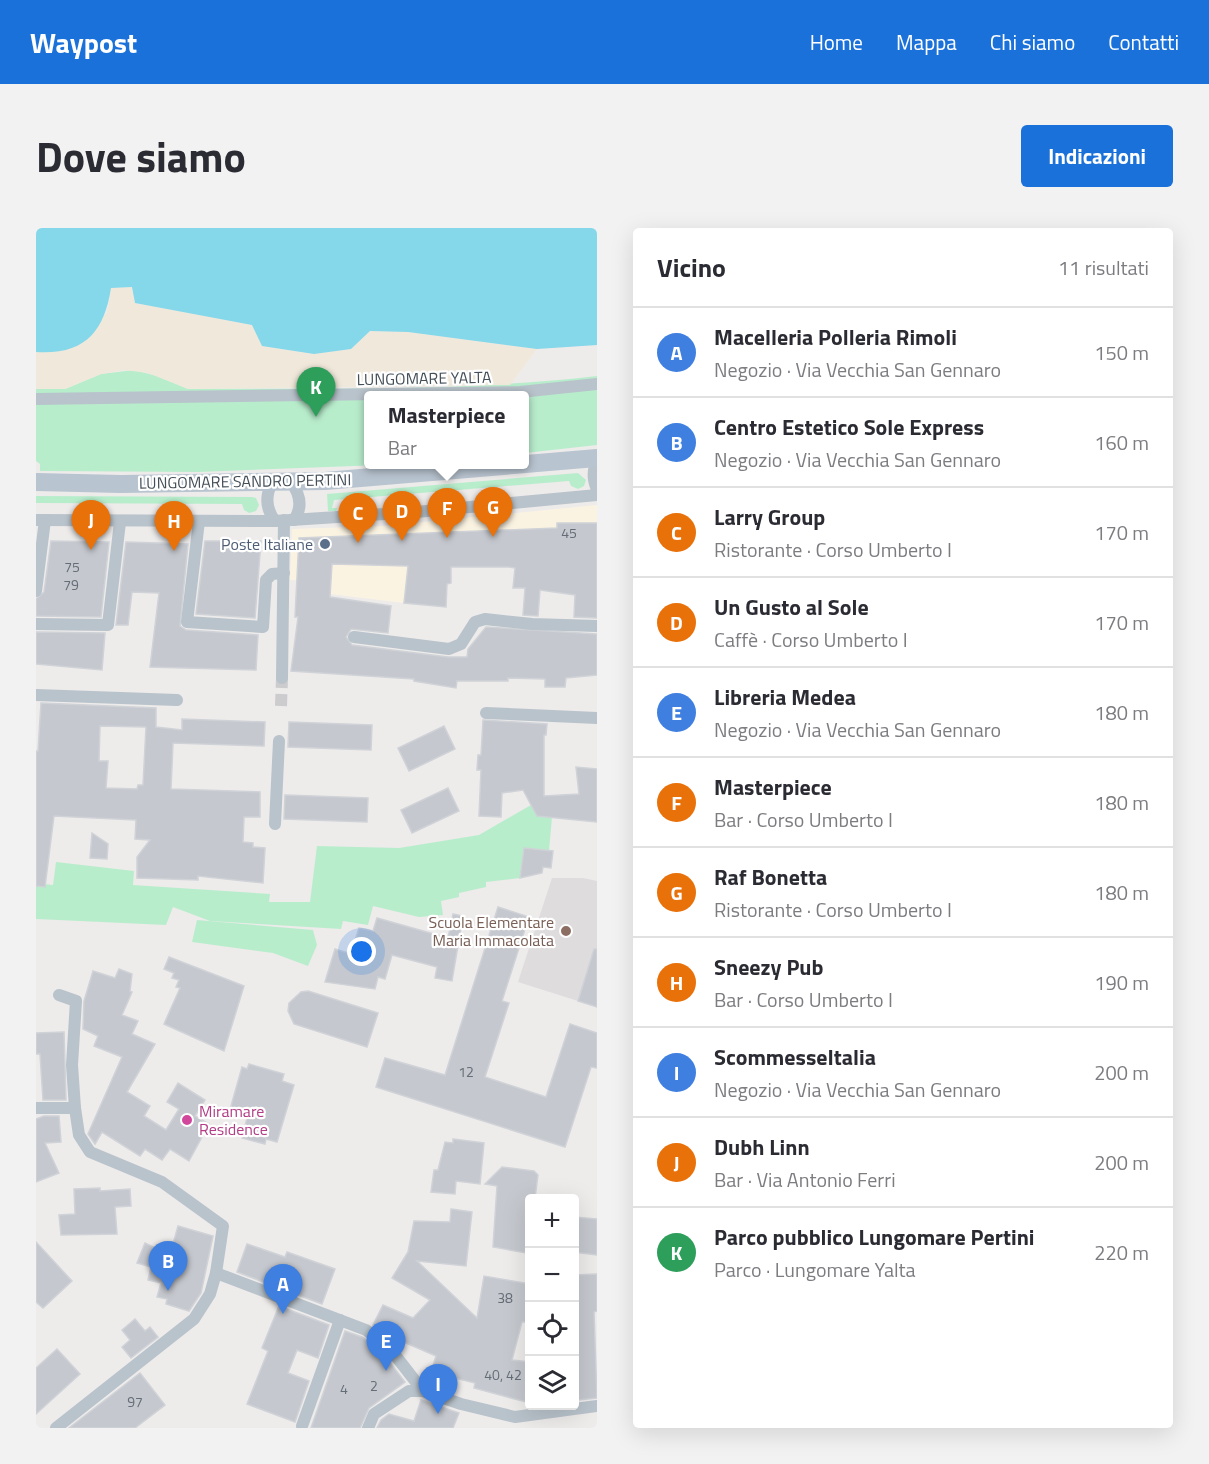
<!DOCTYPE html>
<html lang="it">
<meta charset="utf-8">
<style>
:root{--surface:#fff;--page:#f2f2f3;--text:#2b2b33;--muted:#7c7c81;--line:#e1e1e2;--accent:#1a71d9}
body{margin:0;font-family:"Titillium Web",sans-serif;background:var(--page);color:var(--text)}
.controls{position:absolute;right:18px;bottom:18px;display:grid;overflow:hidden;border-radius:6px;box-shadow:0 6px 24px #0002}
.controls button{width:54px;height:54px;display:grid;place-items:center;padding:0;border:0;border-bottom:2px solid var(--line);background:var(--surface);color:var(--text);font:30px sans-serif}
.you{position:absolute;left:326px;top:724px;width:21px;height:21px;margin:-15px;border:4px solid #fff;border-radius:50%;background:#1a73e8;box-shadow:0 0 0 9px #1a73e833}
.badge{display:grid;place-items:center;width:39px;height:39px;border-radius:50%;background:var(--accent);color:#fff;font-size:20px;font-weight:700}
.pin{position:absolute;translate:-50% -50px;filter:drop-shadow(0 2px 3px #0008)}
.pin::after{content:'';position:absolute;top:32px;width:21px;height:18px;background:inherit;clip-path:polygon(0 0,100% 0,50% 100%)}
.popup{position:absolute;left:328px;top:163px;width:165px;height:78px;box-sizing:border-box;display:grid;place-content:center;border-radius:6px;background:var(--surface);filter:drop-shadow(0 2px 4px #0005);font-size:20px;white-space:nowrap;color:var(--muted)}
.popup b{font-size:22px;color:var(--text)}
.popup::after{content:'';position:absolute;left:50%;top:100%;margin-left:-12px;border:12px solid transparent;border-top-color:var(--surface)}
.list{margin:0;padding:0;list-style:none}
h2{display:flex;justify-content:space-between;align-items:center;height:78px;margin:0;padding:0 24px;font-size:26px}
h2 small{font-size:20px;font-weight:400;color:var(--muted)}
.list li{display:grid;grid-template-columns:39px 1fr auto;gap:18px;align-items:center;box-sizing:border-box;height:90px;padding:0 24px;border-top:2px solid var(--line)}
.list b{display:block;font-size:22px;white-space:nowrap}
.list p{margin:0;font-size:20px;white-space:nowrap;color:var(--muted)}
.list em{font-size:20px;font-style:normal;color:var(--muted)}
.icon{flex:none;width:33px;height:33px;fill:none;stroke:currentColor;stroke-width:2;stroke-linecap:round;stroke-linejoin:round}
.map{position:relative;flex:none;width:561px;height:1200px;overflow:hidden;border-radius:6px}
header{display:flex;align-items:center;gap:36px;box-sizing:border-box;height:84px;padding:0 30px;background:var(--accent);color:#fff}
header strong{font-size:28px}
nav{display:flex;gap:33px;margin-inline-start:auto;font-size:21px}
.intro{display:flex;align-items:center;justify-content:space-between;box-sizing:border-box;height:144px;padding:0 36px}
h1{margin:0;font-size:42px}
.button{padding:15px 27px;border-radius:6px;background:var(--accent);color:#fff;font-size:21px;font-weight:700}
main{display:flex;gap:36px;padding:0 36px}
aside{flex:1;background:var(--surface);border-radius:6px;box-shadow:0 6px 24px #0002}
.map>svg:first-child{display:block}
.commercial{fill:#fbf3e2}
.education{fill:#dfdcdd}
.green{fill:#b8edcc}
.sand{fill:#f0e9db}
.water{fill:#85d7ea}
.building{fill:#c5c8ce;stroke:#cfd2d7;stroke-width:1.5;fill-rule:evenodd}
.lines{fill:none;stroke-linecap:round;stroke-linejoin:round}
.street-tunnel{stroke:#ccccce;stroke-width:12;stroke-dasharray:12 6;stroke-linecap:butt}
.street{stroke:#b9c3cb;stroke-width:12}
.secondary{stroke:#b8c4d0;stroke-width:18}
.service-dot{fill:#5c6f8a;stroke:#fff;stroke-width:2}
.education-dot{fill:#8d6e63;stroke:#fff;stroke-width:2}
.hotel-dot{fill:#d1479c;stroke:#fff;stroke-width:2}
.labels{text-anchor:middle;stroke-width:4.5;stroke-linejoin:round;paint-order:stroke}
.number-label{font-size:14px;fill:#646d76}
.street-label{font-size:16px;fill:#444f58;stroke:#fff}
.service-label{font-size:16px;fill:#4e5e75;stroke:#fff;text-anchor:end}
.education-label{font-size:16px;fill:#785e54;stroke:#fff;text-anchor:end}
.hotel-label{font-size:16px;fill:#b23c85;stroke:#fff;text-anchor:start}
</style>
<header>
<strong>Waypost</strong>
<nav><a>Home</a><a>Mappa</a><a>Chi siamo</a><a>Contatti</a></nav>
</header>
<div class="intro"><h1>Dove siamo</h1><a class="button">Indicazioni</a></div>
<main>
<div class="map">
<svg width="561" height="1200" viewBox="0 0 561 1200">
<rect width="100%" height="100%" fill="#eeebeb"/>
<polygon class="commercial" points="561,277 561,336 373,339 368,375 294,366 294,354 254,352 256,301 345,298"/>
<polygon class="education" points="516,650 547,650 561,653 561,779 482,754"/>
<g class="green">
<path d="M98 142 125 149 152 161C288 160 425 164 561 148V217L489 225V168H333V236L345 237 162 244 4 243V236L0 233V161H29L65 146Z"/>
<polygon points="542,245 550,252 548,258 542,261 535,258 533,253 298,272 296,280 301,280 300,283 292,283 291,266"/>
<polygon points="0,268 216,269 220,270 223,277 220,283 213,285 208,282 206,276 0,275"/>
<polygon points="495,577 516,589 513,623 488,620 484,650 450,654 450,659 423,665 423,669 405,673 407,687 383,689 337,678 332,697 307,693 305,701 174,693 137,679 130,697 0,691 0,655 17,657 20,634 98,643 97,657 234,666 233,674 274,674 281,618 363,620 443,607"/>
<polygon points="161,692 277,702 281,717 272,738 237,725 156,714"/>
</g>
<polygon class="sand" points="96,59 99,75 216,97 226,118 277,126 315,121 334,103 372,104 501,121 474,157 152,161 112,145 88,142 65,146 29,161 0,161 0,124 5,124 71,85 75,60"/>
<path class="water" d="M0 0H561V117L501 121 372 104 334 103 315 121 278 126 226 118 216 97 99 75 96 59 75 60C68 104 49 127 0 124Z"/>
<g class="building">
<polygon points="521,295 561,295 561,390 538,389 539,367 504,362 502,388 487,387 489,360 477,360 479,340 473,339 415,339 415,355 411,356 410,379 368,375 372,338 296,336 294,369 355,378 352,405 315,401 310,409 316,417 412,429 431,429 432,421 450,399 561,406 561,447 530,450 529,459 509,459 509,451 472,450 472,453 421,453 420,460 378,453 378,451 255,443 262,389 259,389 263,310 521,300"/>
<polygon points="15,313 73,314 65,389 0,388 0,371 8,364"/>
<polygon points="169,313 225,313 219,390 160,386"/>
<polygon points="90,314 152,316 144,398 150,402 222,407 220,442 114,439 123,365 96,364 92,397 80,397"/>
<polygon points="0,404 69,405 66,442 0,436"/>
<path d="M5 475 120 480V499L146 502V491L229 494 228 518 137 515 135 561 224 564V589H208L207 614 217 615V619L229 620 227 655 162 648V652L101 650V629L114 612 99 611 100 592 18 588 9 659 0 658V523H2ZM64 498 110 499 107 557H102L101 561 70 560 72 533H63Z"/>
<polygon points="447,492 511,496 510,507 508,507 508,568 543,566 540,539 561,541 561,594 501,588 487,562 466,565 465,589 443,588 445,542 441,542 442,527 445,527"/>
<polygon points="253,494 336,497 335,522 252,519"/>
<polygon points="408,498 419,521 373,543 362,520"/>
<polygon points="412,560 423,583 376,605 365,582"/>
<polygon points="249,567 332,570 331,594 248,591"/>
<polygon points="56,605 72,616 71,631 54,630"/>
<polygon points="488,620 517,623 515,640 507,639 506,645 484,650"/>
<polygon points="462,679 493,689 466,773 473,775 449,849 510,869 534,796 561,805 561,840 555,839 529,919 340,859 349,830 409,847"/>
<polygon points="417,686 427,688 416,753 399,750 401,739 356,727 349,751 342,749 339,761 289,754 299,721 315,726 323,700 337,703 341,690 412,710"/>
<polygon points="558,721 561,721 561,779 542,773"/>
<polygon points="133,729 208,758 188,823 128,796 144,760 140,759 143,752 136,750 138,745 128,741"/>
<polygon points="83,741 96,746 94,763 96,764 86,787 102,793 96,806 119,816 91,864 114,878 108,888 130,902 143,881 131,874 142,855 169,872 159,888 173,896 153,933 134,921 126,932 109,921 104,928 66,904 59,916 52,906 86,829 58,818 62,808 47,801 48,773 57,743 79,750"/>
<polygon points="272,763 342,785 331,819 258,796 252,783 253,775 265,764"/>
<polygon points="28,804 30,872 7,872 4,826 0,826 0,805"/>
<polygon points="213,836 248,846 246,853 258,857 241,914 230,911 229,916 206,910 211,890 193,885 206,839 211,841"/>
<polygon points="8,888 23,888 25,914 9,915 23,945 0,954 0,891"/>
<polygon points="417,911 448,915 444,956 420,953 419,966 395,964 398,942 402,942 409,914 417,915"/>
<polygon points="466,939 498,943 502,947 499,970 494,970 494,1019 491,1019 490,1025 457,1019 461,958 449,956"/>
<polygon points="64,960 64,963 94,961 95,978 79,979 81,1006 25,1007 23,987 39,986 38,961"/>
<polygon points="415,981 436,984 430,1038 381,1033 441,1090 448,1048 494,1056 494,1094 486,1094 476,1132 494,1134 494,1175 438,1160 439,1155 395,1144 400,1128 349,1106 337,1097 347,1077 377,1090 394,1072 356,1050 372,1024 378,993 414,994"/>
<polygon points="538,989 561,991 561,1027 538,1024"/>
<polygon points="142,998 177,1008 165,1065 153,1083 130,1076 131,1071 121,1069 125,1055 112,1052 115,1039 101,1035 109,1015 134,1027"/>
<polygon points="0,1014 36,1053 7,1080 0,1074"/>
<polygon points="211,1016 249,1029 251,1024 299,1041 286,1076 201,1044"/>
<polygon points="561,1046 561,1083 558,1084 561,1170 542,1172 538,1170 538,1047"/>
<polygon points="243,1078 293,1097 282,1130 261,1122 252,1145 273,1153 259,1194 211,1176 232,1123 226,1120"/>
<polygon points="99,1091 109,1103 114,1099 122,1109 95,1130 86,1119 94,1112 86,1102"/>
<polygon points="309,1103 326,1109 345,1123 369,1154 333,1180 324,1200 275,1200"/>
<polygon points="21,1121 44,1146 0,1186 0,1140"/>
<polygon points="104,1145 129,1177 99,1200 33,1200"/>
<polygon points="385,1172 423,1185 417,1200 341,1200 345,1192 353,1186 378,1193"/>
</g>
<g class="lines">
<polyline class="street-tunnel" points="245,478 246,450"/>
<g class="street">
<polyline points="0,171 484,164 561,156"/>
<path d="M561 234C556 242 557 253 561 261"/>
<path d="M255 254C264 266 267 279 258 292"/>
<path d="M236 255C229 268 230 281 239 293"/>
<polyline points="0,292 239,293 380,284 561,267"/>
<polyline points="163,293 151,394 227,399 230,352 236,346 248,345"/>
<polyline points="0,363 9,292"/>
<polyline points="0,396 72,397 84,294"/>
<polyline points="318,409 413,421 425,416 439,394 449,391 496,396 561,398"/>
<polyline points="246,450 248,292"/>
<polyline points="0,467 141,472"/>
<polyline points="450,485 561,490"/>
<polyline points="239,596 243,513"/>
<polyline points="23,767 40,773 36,837 39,880 43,907 54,924 126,954 187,998 180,1045"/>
<polyline points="0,880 39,880"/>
<polyline points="266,1198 304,1092"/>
<polyline points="20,1200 158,1091 174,1066 180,1045 330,1102 352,1118 387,1163 425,1176 479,1189 561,1178"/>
<polyline points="332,1200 338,1186 373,1163 387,1163"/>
</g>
<polyline class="secondary" points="0,254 85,256 289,253 561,230"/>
</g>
<circle class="service-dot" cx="289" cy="316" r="6"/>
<circle class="education-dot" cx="530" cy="703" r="6"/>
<circle class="hotel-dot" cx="151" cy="892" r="6"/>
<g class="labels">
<g class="number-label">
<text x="533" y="310">45</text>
<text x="36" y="344">75</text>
<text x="35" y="362">79</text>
<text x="430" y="849">12</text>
<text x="469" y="1075">38</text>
<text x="467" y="1152">40, 42</text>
<text x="338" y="1163">2</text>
<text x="308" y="1166">4</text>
<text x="99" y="1179">97</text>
</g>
<g class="street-label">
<text transform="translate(388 150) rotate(-1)" y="6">LUNGOMARE YALTA</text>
<text transform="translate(209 253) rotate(-1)" y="6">LUNGOMARE SANDRO PERTINI</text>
</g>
<g class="service-label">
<text x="277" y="322">Poste Italiane</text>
</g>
<g class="education-label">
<text x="518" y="700">Scuola Elementare<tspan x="518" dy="18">Maria Immacolata</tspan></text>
</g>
<g class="hotel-label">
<text x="163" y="889">Miramare<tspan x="163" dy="18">Residence</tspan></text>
</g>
</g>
</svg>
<div class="controls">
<button>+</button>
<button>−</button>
<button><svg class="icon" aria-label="locate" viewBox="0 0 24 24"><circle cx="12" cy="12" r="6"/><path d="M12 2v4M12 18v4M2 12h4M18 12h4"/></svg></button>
<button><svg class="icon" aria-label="layers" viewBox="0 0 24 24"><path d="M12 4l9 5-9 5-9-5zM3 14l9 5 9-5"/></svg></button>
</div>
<div class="you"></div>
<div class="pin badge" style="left:247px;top:1086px;background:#3f7fe0">A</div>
<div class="pin badge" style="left:132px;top:1063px;background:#3f7fe0">B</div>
<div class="pin badge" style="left:322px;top:315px;background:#e8710a">C</div>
<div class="pin badge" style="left:366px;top:313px;background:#e8710a">D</div>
<div class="pin badge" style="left:350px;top:1143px;background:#3f7fe0">E</div>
<div class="pin badge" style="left:411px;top:310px;background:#e8710a">F</div>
<div class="popup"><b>Masterpiece</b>Bar</div>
<div class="pin badge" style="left:457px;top:309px;background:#e8710a">G</div>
<div class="pin badge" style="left:138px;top:323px;background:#e8710a">H</div>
<div class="pin badge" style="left:402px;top:1186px;background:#3f7fe0">I</div>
<div class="pin badge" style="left:55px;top:322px;background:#e8710a">J</div>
<div class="pin badge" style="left:280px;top:189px;background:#2e9e5b">K</div>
</div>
<aside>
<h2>Vicino<small>11 risultati</small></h2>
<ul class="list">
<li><span class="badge" style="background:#3f7fe0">A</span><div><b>Macelleria Polleria Rimoli</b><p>Negozio · Via Vecchia San Gennaro</p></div><em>150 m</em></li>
<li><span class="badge" style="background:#3f7fe0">B</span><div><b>Centro Estetico Sole Express</b><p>Negozio · Via Vecchia San Gennaro</p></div><em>160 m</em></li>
<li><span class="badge" style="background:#e8710a">C</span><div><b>Larry Group</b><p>Ristorante · Corso Umberto I</p></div><em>170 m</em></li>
<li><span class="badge" style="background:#e8710a">D</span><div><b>Un Gusto al Sole</b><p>Caffè · Corso Umberto I</p></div><em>170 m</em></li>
<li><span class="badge" style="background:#3f7fe0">E</span><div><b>Libreria Medea</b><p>Negozio · Via Vecchia San Gennaro</p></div><em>180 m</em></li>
<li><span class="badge" style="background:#e8710a">F</span><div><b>Masterpiece</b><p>Bar · Corso Umberto I</p></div><em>180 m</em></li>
<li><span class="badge" style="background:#e8710a">G</span><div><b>Raf Bonetta</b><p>Ristorante · Corso Umberto I</p></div><em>180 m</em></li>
<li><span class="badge" style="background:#e8710a">H</span><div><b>Sneezy Pub</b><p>Bar · Corso Umberto I</p></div><em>190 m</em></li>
<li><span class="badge" style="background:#3f7fe0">I</span><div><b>ScommesseItalia</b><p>Negozio · Via Vecchia San Gennaro</p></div><em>200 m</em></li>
<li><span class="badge" style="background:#e8710a">J</span><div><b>Dubh Linn</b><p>Bar · Via Antonio Ferri</p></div><em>200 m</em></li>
<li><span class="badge" style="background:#2e9e5b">K</span><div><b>Parco pubblico Lungomare Pertini</b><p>Parco · Lungomare Yalta</p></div><em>220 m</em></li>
</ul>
</aside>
</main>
